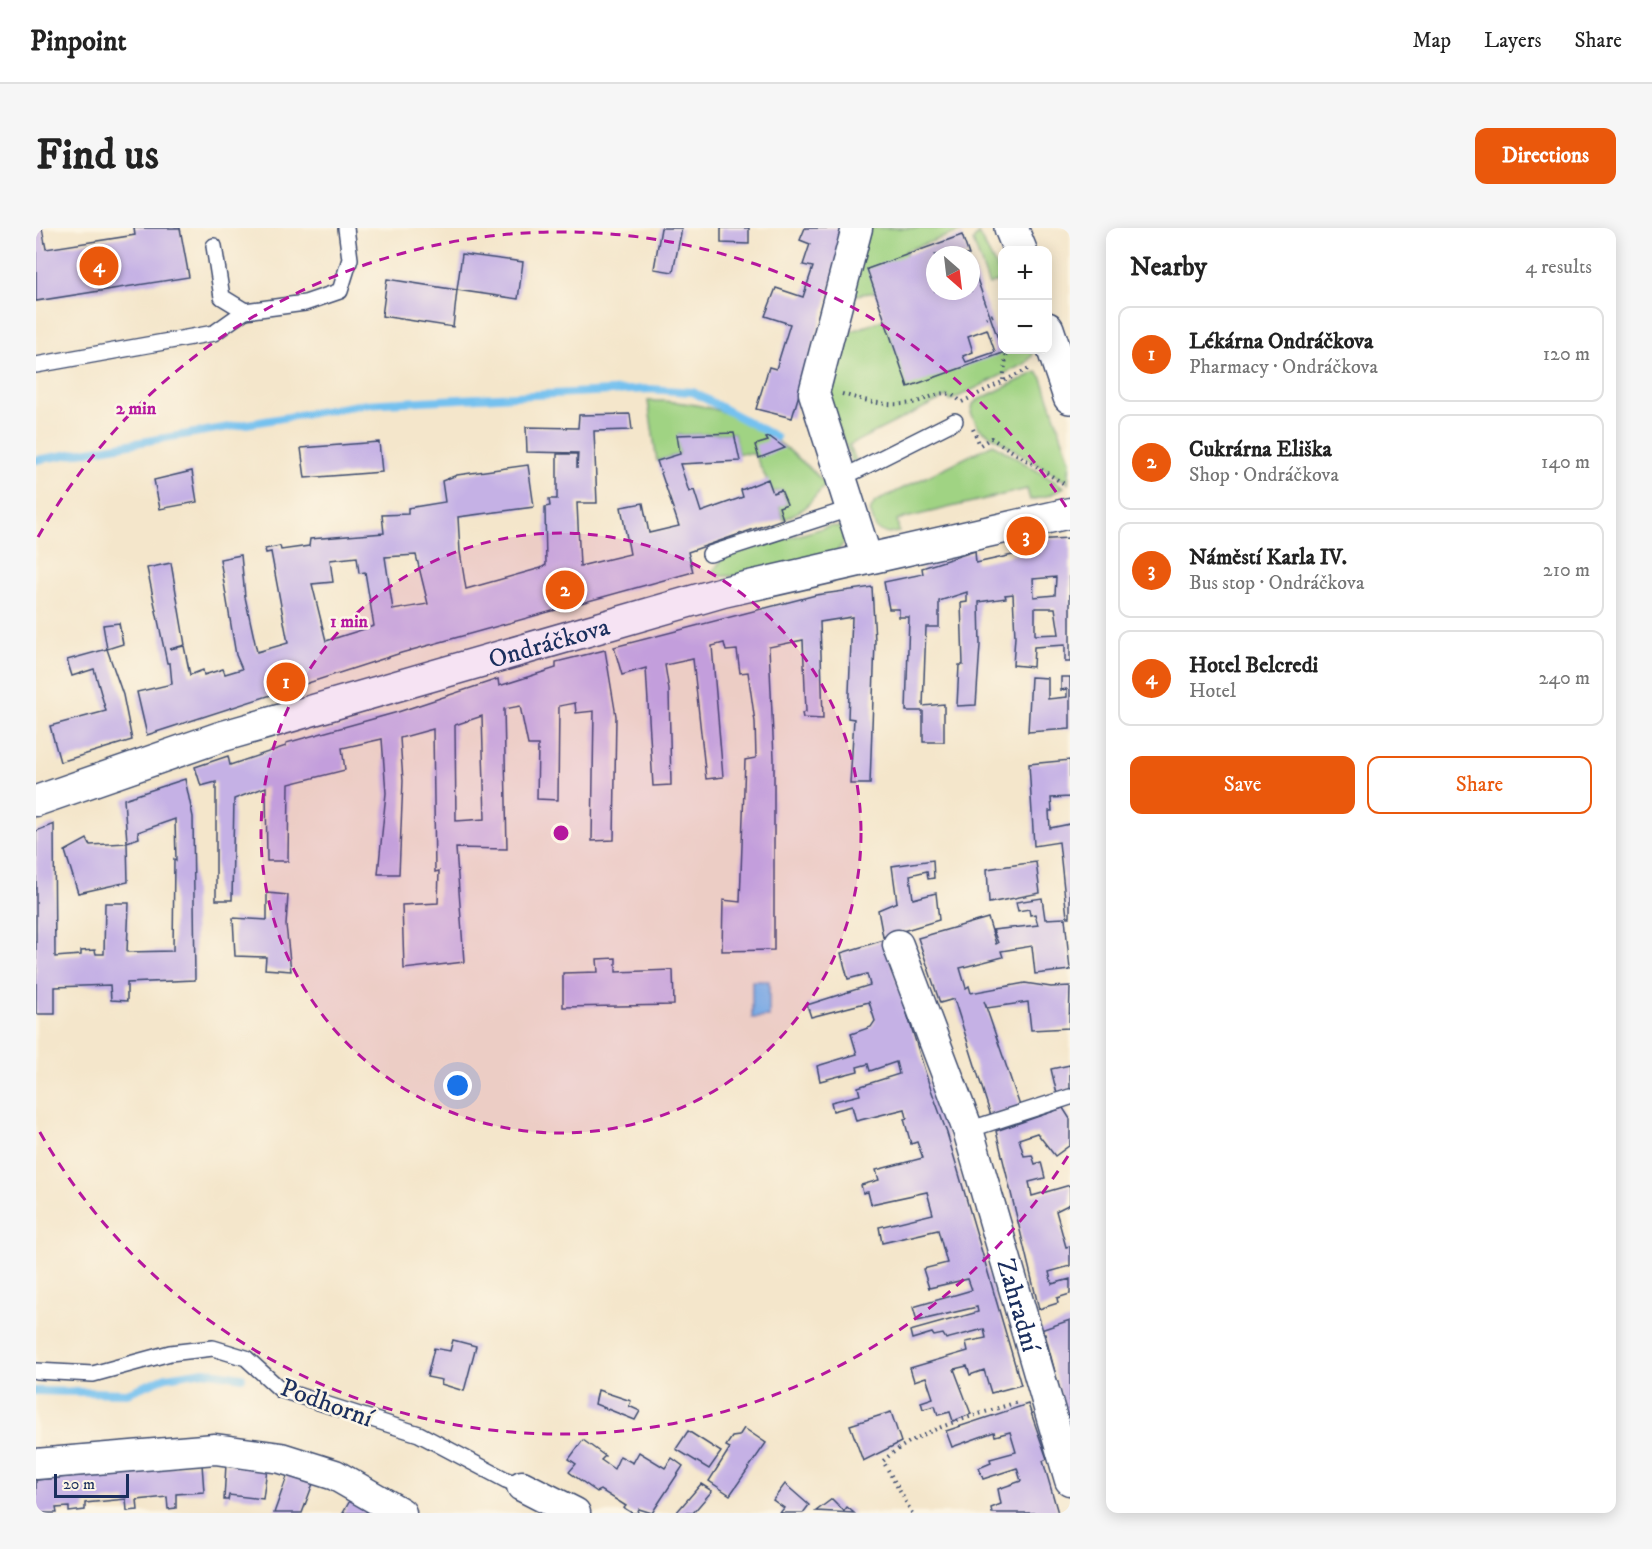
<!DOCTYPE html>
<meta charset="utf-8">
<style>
:root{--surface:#fff;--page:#f6f6f6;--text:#222;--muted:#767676;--line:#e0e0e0;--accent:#ea580c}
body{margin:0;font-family:"IM FELL DW Pica",serif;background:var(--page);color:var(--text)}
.controls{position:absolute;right:18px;top:18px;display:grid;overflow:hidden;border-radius:12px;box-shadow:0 3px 15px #0003}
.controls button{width:54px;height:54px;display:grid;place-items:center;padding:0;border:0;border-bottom:2px solid var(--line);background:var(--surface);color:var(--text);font:30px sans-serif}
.compass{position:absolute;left:890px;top:18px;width:54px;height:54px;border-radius:50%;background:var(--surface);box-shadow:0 3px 15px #0003;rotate:152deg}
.scale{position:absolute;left:18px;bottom:15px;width:75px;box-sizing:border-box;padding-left:6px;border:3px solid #1b2f5e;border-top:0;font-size:16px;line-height:21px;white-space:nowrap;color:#1b2f5e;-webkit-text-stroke:4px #fcf5e5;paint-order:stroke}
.you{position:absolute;left:422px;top:858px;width:21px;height:21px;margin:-15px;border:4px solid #fff;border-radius:50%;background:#1a73e8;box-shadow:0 0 0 9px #1a73e833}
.badge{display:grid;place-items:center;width:39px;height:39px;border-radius:50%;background:var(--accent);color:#fff;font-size:20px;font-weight:700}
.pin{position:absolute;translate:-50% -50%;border:3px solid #fff;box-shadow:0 2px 6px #0006}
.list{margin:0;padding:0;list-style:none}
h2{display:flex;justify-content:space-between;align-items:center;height:78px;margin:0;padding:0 24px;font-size:26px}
h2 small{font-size:20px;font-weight:400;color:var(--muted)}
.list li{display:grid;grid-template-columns:39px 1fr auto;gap:18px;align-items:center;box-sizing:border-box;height:96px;margin:0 12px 12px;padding:0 12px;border:2px solid var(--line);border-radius:12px}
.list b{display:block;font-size:22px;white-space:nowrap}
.list p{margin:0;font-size:20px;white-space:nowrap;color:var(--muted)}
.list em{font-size:20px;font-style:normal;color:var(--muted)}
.actions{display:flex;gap:12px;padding:18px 24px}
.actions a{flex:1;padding:14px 0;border:2px solid var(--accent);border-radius:12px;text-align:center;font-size:21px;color:var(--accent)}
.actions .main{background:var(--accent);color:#fff}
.map{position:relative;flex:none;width:1034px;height:1285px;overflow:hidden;border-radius:12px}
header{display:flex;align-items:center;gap:36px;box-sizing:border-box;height:84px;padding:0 30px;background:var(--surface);border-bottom:2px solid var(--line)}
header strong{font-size:28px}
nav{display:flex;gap:33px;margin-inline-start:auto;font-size:21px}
.intro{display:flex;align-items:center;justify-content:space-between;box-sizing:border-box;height:144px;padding:0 36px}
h1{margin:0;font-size:42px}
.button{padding:15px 27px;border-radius:12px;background:var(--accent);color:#fff;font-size:21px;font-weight:700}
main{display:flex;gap:36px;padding:0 36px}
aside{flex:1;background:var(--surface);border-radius:12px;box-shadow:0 3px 15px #0003}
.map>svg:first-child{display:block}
.green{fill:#a0d383;stroke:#5e8170;stroke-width:1.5}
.water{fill:#75c1ef;stroke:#4878a6;stroke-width:1.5}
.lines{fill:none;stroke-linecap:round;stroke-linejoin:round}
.stream{stroke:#75c1ef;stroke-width:8}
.building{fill:#c5b1e5;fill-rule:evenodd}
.service-casing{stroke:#3c4a6e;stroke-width:18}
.minor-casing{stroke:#3c4a6e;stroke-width:33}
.tertiary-casing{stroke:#3c4a6e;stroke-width:36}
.path{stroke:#3c4a6e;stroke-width:4;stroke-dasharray:1.5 4.5;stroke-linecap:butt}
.service{stroke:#fff;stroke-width:15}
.minor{stroke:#fff;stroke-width:30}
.tertiary{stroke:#fff;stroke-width:33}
.ring{fill:none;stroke:#b5179e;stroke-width:3;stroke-dasharray:10 8}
.labels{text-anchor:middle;stroke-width:5;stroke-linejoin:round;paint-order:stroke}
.street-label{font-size:26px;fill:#1b2f5e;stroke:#fcf5e5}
.centre{fill:#b5179e;stroke:#fcf5e5;stroke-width:3}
.ring-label{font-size:18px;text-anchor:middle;font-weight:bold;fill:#b5179e;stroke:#fcf5e5;stroke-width:5;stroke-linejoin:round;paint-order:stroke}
</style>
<header>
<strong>Pinpoint</strong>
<nav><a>Map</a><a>Layers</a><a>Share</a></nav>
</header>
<div class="intro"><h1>Find us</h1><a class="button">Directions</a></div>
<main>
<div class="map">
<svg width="1034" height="1285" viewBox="0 0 1034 1285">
<rect width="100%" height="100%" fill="#fcf5e5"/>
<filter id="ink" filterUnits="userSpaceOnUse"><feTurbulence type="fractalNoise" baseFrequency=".0167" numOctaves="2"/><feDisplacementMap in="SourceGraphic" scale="12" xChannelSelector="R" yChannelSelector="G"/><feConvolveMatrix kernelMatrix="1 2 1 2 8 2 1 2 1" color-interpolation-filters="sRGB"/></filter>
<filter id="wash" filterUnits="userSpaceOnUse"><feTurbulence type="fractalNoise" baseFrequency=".008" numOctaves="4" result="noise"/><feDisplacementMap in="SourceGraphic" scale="24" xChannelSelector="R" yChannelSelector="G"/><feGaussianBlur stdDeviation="1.35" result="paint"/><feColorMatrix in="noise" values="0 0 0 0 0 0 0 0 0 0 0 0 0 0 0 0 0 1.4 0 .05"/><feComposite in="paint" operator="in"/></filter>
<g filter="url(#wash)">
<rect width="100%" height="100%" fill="#f4e6cb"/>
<g class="green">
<polygon points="832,0 934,0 869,23 871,29 840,64 812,68"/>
<polygon points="942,5 966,50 966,52 953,57 937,13"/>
<polygon points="849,91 873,156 973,122 996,122 996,128 990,135 914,173 911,168 813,217 820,232 817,235 785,160 798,118 811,105"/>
<polygon points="1001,144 1006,150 1034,233 1032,255 1029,250 1027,252 943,200 935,185 937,176 942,172"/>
<path d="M612 173C692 172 735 202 790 256L769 280 748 292 743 278 751 276 746 262 737 264 718 226 702 225 698 205 642 207 644 226 621 233Z"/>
<polygon points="957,216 1028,259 1014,267 994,272 991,261 861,292 863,304 852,306 840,301 834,283 839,274"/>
<polygon points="794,298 806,299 808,315 801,323 703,348 684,348 677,343 688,329"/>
</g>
<polygon class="water" points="716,753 733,753 733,789 716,790"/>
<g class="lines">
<g class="stream">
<polyline points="0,232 328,176 613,161 657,164 740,209"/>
<polyline points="0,1163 91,1165 130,1149 168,1143 206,1149"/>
</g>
</g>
<g id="blocks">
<g class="building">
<polygon points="0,0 6,0 10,21 99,7 98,0 144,0 153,49 0,73"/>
<polygon points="625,0 646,0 637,44 618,41"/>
<polygon points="685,0 713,0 713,16 685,15"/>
<polygon points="769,0 812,0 756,190 720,181 733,139 740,141 754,96 729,88 740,60 767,69 777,39 767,37 774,16 764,12"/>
<path d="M926 7 933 27H899V63H935V34L967 125 872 159 831 41ZM951 101 959 124 930 134 927 128 937 124 932 108Z"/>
<polygon points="426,26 487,34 482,71 421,62"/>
<polygon points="351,51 421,62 417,99 346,88"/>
<path d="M594 186 596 202 558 203 561 275H541L544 338 594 326 585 279 607 275 613 305 643 298 621 233 644 226 641 207 698 205 704 233 644 236 653 264 658 262 665 284 707 269 705 262 732 251 737 265 745 262 751 276 743 279 747 291 652 324 657 344 365 425 111 507 101 464 136 456 134 435H131L111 340 135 335 149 417 134 421 148 418 154 447 167 442 168 447 187 441 189 446 206 441 200 427 184 331 205 327 209 369 221 424 252 415 235 324 230 325 229 321 244 318 245 322 273 318 274 311 348 305 346 287 372 286V280L409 274 406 253 421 247 492 237 498 279 422 289 424 324 430 361 505 340 510 337 509 279 514 278 513 271H521V226H541V240L542 225 491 224 490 199 542 200 543 187ZM380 327 392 376 357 382 349 329ZM321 329 323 345 329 344 338 398 290 413 276 356 297 354 294 332Z"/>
<polygon points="734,209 749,220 723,230 719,217 732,213 730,210"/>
<polygon points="343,214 346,244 269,250 265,220"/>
<polygon points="156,243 161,274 124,281 118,252"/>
<path d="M1034 310V434H1029V417L998 419 997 439 977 437 979 409 977 366 969 367 970 370 943 374 944 417 940 477 921 478 923 437H927L925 375 931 374V364L903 373V399H890L887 478 908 476V514H887V483H870L873 389H863V381H853L848 354 887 346 886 340 939 323 940 335 995 323 996 312ZM1020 349 1019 367 998 369 997 351ZM999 380H1019L1023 406 999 407Z"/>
<polygon points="836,359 839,413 834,556 814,556 818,491 812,490 816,389 784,394 787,491 767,490 766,485 770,484 767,412 733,419 738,530 738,722 686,723 687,672 704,674 709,532 720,530 719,494 712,444 704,445 701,422 690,423 688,415 676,418 687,549 670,551 657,431 629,437 633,462 635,557 617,558 610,440 586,447 578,419 780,367"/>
<polygon points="83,395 87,416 71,421 87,467 96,512 24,534 14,498 70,483 58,441 36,448 31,432 71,421 67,397"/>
<path d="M569 422 580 488 578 612 556 613 558 483 540 485 539 475 523 478 522 572 501 571 502 517H492L484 478 468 481 471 621 420 620 428 734 368 741 366 677 402 675 403 643 399 644 397 501 364 510 367 553 363 646H342L350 565 346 511 306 520 309 542 253 556 252 633H231L230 559 198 571 196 672H180V554L165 558 159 539 192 528 194 537 250 518V515L362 484 462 451 463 458 520 440V434ZM446 488 449 591 420 593 419 497Z"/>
<polygon points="995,449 1012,450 1012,471 1031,469 1031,461 1025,462 1025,449 1034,449 1034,501 992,504"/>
<polygon points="1034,532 1034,569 1015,570 1016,583 1013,583 1014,600 1034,596 1034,689 1031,689 1023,614 998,618 993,536"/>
<polygon points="149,551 157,589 159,752 91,755 91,773 75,772 74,757 19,759 19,786 0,786 0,603 18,596 19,729 45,727 45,723 59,722 60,726 68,726 69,675 93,675 91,724 137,723 138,631 140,633 139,591 102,604 103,610 91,614 88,571"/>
<polygon points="51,611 54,617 91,615 92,654 42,665 29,623"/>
<polygon points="897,632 898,650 892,651 891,643 874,647 877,671 900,665 903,692 847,709 842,682 861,674 856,638"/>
<polygon points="1000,634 1004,665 953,675 951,641"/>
<polygon points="231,665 252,667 250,697 255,743 229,741 230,729 199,728 197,690 231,692"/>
<polygon points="1006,670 1009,691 1029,690 1034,742 999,746 996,718 965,723 967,729 924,740 930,760 933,758 935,765 989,755 1015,759 1034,758 1033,800 995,802 992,774 951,780 948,773 984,878 955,888 918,771 904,775 882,710 952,690 960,716 962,715 957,702 1002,697 999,686 994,687 993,681 982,683 980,674"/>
<polygon points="848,712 893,856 911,905 985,1157 955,1165 948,1142 934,1147 931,1138 918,1141 935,1186 917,1193 914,1184 902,1187 899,1178 887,1181 885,1174 897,1170 890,1149 878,1153 874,1140 932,1123 930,1114 950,1110 948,1101 910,1111 907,1106 898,1108 896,1105 876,1111 874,1103 942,1084 941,1079 881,1093 877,1079 936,1062 932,1051 893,1060 887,1041 911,1035 902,1002 846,1015 843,999 897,986 891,964 835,976 832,964 827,965 825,957 843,952 840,942 887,930 881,914 875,916 868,891 871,890 869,881 820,893 816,878 797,883 795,874 824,867 822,859 863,846 860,834 834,843 832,836 821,839 822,843 784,853 781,838 821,826 815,806 835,799 839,793 833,774 775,789 771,777 834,757 831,746 812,751 805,725"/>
<polygon points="580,730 580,744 637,742 638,777 527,779 527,745 562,744 561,731"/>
<polygon points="1034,837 1034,861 1021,866 1015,841"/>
<polygon points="1027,880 1034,891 1034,917 1019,928 1001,905 983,911 988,928 996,927 999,936 1005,934 1009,950 993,954 996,968 1034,957 1034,976 1020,983 1030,1019 1034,1018 1034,1038 1013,1044 1016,1056 1034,1051 1034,1066 1021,1070 1022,1075 1003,1081 960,903"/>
<polygon points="1034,1092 1034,1198 1033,1198 1009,1106 1003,1107 1002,1103"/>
<polygon points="417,1112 440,1118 428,1163 405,1156 406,1152 391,1149 398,1120 414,1123"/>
<polygon points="562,1162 595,1173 593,1178 604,1183 599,1192 559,1176"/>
<polygon points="992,1176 1011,1231 1007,1233 1022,1285 956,1285 955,1280 965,1276 962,1261 985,1253 981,1240 947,1251 943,1240 955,1235 954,1231 980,1224 974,1204 959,1208 958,1204 916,1219 910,1203"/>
<polygon points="855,1184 865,1214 827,1233 814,1197"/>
<polygon points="708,1200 730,1215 694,1267 673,1253 694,1220 690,1218 696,1209 703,1208"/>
<polygon points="652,1203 685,1224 673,1241 640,1221"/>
<polygon points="547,1212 569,1228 565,1232 578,1241 584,1228 597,1235 603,1224 629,1240 636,1230 647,1238 616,1285 603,1281 601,1285 596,1285 588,1280 590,1278 565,1262 561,1264 533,1244 540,1236 533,1231"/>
<polygon points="166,1236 168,1264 140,1266 140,1280 132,1281 131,1269 101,1272 102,1282 91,1283 90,1271 49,1275 49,1282 33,1284 33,1279 20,1280 21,1285 0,1285 0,1252"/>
<polygon points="190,1236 231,1241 227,1271 193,1267 192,1272 188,1272"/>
<polygon points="253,1243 278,1253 266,1285 238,1285"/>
<polygon points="665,1256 676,1263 657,1285 640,1285"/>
<polygon points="749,1256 773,1277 767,1285 744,1285 748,1280 737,1272"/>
<polygon points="316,1269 342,1285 307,1285"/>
<polygon points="796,1271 808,1283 811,1279 818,1285 780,1283"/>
</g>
</g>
</g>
<g filter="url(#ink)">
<use href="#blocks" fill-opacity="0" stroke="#3c4a6e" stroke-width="1.5"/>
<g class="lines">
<defs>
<g id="service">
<polyline points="178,18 186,69 209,83 269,75 304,63 314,31 310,0"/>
<polyline points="0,137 178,105 209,83"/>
<polyline points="804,251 919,193"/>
<polyline points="674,326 813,281"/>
<polyline points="932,902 1034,869"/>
<polyline points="0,1143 57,1146 134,1125 177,1120 210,1130 245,1162 383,1206 470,1252 486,1258"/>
</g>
<g id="minor">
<polyline points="821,0 778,165 831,331"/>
<path id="s1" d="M0 573 184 509 687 364 1034 285"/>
<path id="s2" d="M862 717 932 902 1034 1252"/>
<polyline points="0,1236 179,1221 245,1230 299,1247 365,1285"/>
<polyline points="486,1258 539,1285"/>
</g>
<g id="tertiary">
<polyline points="975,0 984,22"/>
<polyline points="1011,101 1034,169"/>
</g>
</defs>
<use href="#service" class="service-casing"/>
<use href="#minor" class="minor-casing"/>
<use href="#tertiary" class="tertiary-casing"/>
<g class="path">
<polyline points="950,90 959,86"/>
<polyline points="967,152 971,122"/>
<path d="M806 166C831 173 850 179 876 175 895 172 908 156 924 173"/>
<polyline points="926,174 994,140"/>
<polyline points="937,201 944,217 955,210 1030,257"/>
<path d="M876 1285 847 1233C882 1201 938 1188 982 1174"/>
</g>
<use href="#service" class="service"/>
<use href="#minor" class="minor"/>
<use href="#tertiary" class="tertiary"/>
</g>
</g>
<circle cx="525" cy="605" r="300" fill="#b5179e" fill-opacity=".12"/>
<g class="ring">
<circle cx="525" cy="605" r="300"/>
<path d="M1032 928A601 601 0 0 1 2 901M2 309A601 601 0 0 1 1032 282"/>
</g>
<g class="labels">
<g class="street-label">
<text dy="9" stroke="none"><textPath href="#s1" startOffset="537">Ondráčkova</textPath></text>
<text dy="9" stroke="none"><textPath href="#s2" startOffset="380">Zahradní</textPath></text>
<text transform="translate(291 1174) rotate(20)" y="9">Podhorní</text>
</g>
</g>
<circle cx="525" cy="605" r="9" class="centre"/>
<g class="ring-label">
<text x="100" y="186">2 min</text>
<text x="313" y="399">1 min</text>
</g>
</svg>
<div class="controls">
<button>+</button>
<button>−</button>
</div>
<svg class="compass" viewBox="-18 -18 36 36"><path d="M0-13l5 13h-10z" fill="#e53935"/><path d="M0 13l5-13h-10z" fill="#767676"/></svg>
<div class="scale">20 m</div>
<div class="you"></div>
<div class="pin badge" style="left:250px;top:454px">1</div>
<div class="pin badge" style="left:529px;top:362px">2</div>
<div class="pin badge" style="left:990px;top:308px">3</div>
<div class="pin badge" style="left:63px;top:38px">4</div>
</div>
<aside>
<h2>Nearby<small>4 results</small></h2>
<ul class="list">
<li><span class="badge">1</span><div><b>Lékárna Ondráčkova</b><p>Pharmacy · Ondráčkova</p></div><em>120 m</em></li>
<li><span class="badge">2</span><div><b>Cukrárna Eliška</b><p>Shop · Ondráčkova</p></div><em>140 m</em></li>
<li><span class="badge">3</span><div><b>Náměstí Karla IV.</b><p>Bus stop · Ondráčkova</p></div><em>210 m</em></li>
<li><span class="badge">4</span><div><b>Hotel Belcredi</b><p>Hotel</p></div><em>240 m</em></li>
</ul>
<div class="actions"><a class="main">Save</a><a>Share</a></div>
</aside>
</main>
